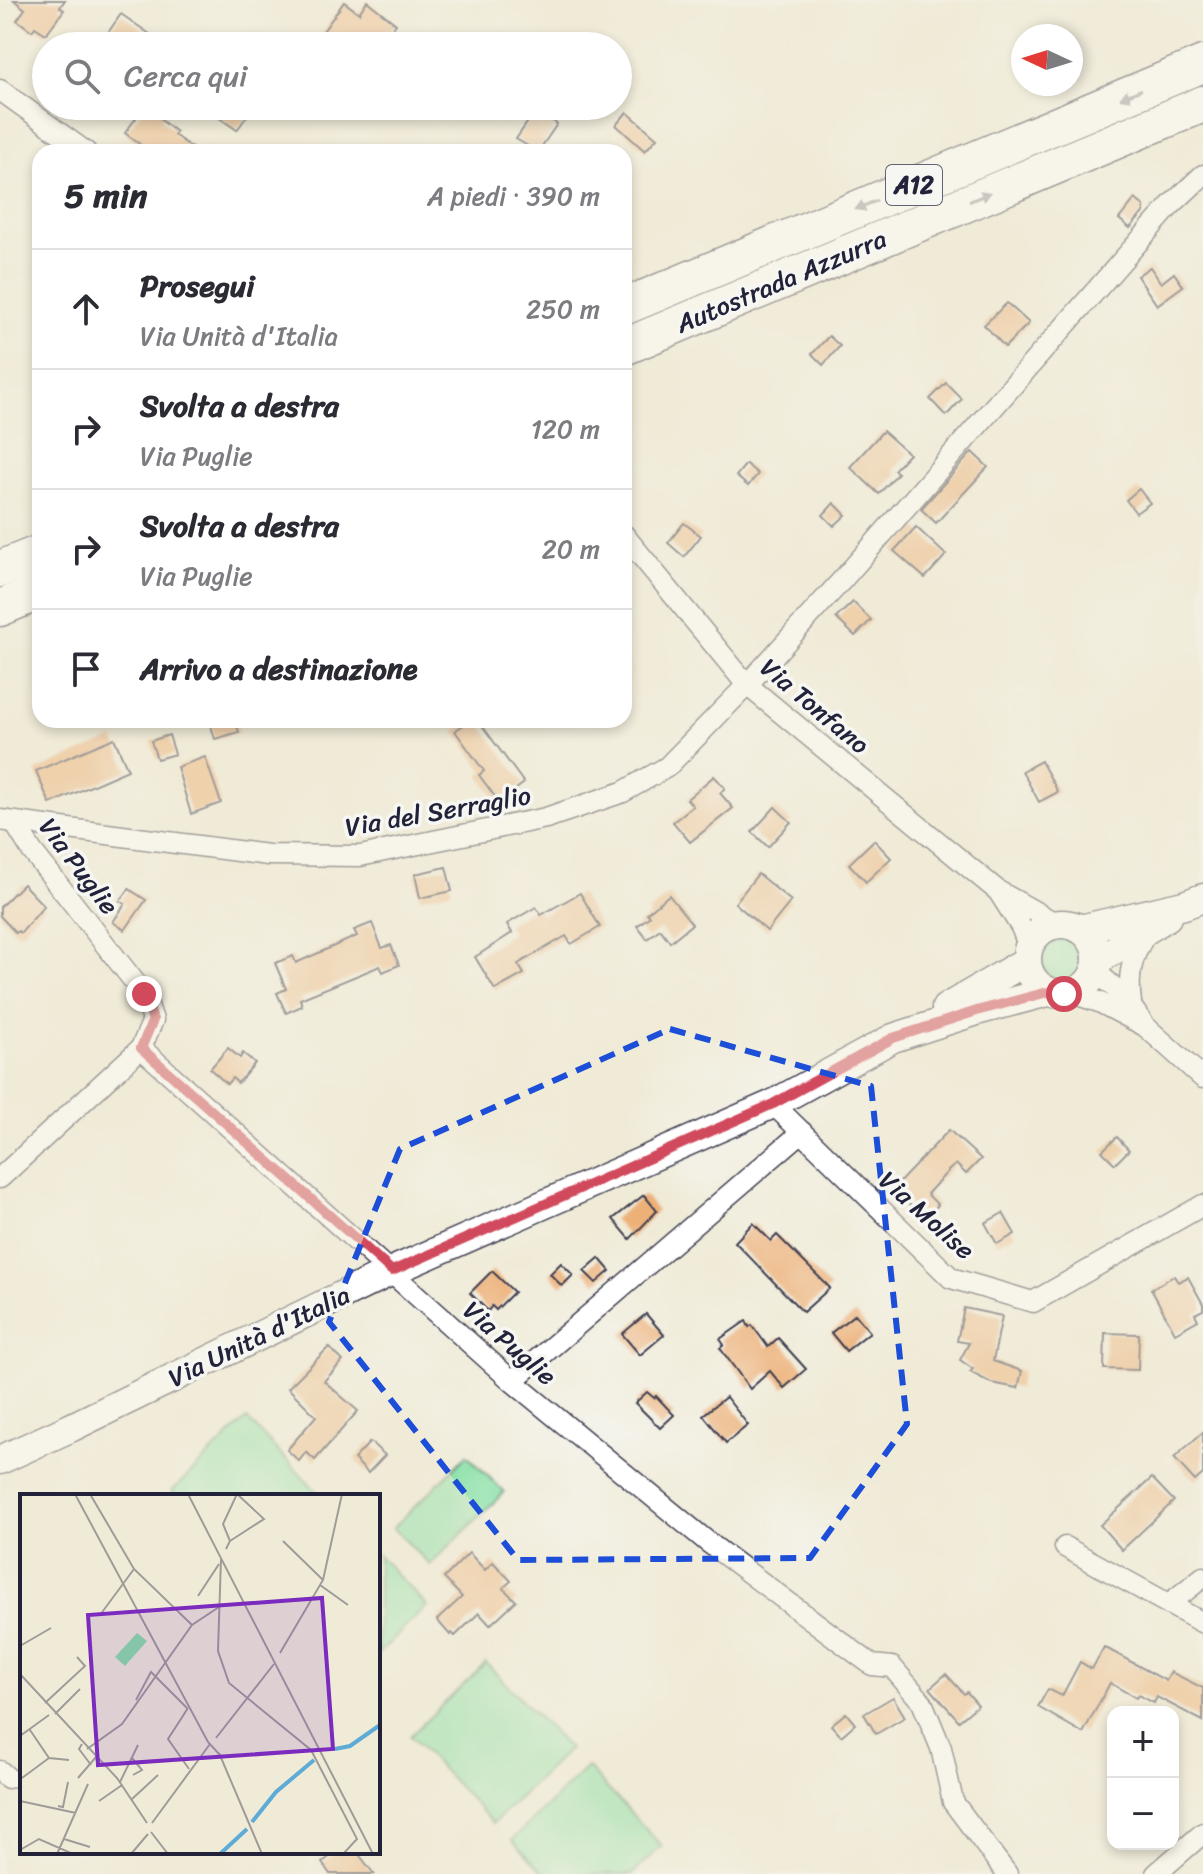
<!DOCTYPE html>
<html lang="it">
<meta charset="utf-8">
<style>
:root{--surface:#fff;--page:#f7f7f7;--text:#2b2b33;--muted:#7c7c81;--line:#e1e1e2}
body{margin:0;font-family:Sriracha,sans-serif;background:var(--page);color:var(--text)}
.controls{position:absolute;right:24px;bottom:24px;display:grid;overflow:hidden;border-radius:16px;box-shadow:0 4px 12px #0003}
.controls button{width:72px;height:72px;display:grid;place-items:center;padding:0;border:0;border-bottom:2px solid var(--line);background:var(--surface);color:var(--text);font:40px sans-serif}
.compass{position:absolute;left:1011px;top:24px;width:72px;height:72px;border-radius:50%;background:var(--surface);box-shadow:0 4px 12px #0003;rotate:274deg}
.stop{position:absolute;width:24px;height:24px;margin:-18px;border:6px solid #d1495b;border-radius:50%;background:#fff}
.stop.end{background:#d1495b;border-color:#fff;box-shadow:0 2px 8px #0008}
.list{margin:0;padding:0;list-style:none}
h2{display:flex;justify-content:space-between;align-items:center;height:104px;margin:0;padding:0 32px;font-size:34px}
h2 small{font-size:26px;font-weight:400;color:var(--muted)}
.list li{display:grid;grid-template-columns:52px 1fr auto;gap:24px;align-items:center;box-sizing:border-box;height:120px;padding:0 32px;border-top:2px solid var(--line)}
.list b{display:block;font-size:30px;white-space:nowrap}
.list p{margin:0;font-size:26px;white-space:nowrap;color:var(--muted)}
.list em{font-size:26px;font-style:normal;color:var(--muted)}
.icon{flex:none;width:44px;height:44px;fill:none;stroke:currentColor;stroke-width:2;stroke-linecap:round;stroke-linejoin:round}
.map{position:relative;flex:none;width:1203px;height:1874px;overflow:hidden}
.search{position:absolute;background:var(--surface);box-shadow:0 4px 12px #0003;left:32px;top:32px;width:600px;height:88px;display:flex;align-items:center;gap:20px;box-sizing:border-box;padding:0 28px;border-radius:44px;color:var(--muted);font-size:30px}
.panel{position:absolute;background:var(--surface);box-shadow:0 4px 12px #0003;left:32px;top:144px;width:600px;height:584px;border-radius:24px}
.map>svg:first-child{display:block}
.green{fill:#88e1a6;stroke:#558270;stroke-width:2}
.building{fill:#edb178}
.lines{fill:none;stroke-linecap:round;stroke-linejoin:round}
.street-casing{stroke:#414052;stroke-width:23}
.secondary-casing{stroke:#414052;stroke-width:31}
.highway-casing{stroke:#414052;stroke-width:39}
.street{stroke:#fff;stroke-width:20}
.secondary{stroke:#fff;stroke-width:28}
.highway{stroke:#fff;stroke-width:36}
.oneway{fill:#9c9ca7}
.route{stroke:#d1495b;stroke-width:10}
.marked{fill:none;stroke:#1d4ed8;stroke-width:6;stroke-dasharray:16 10;stroke-linejoin:round}
.labels{text-anchor:middle;stroke-width:7;stroke-linejoin:round;paint-order:stroke}
.shield{fill:#f6f6f2;stroke:#626272;stroke-width:2}
.shield-label{font-size:24px;font-weight:bold;fill:#22223b}
.street-label{font-size:26px;fill:#22223b;stroke:#f6f6f2}
.inset-river{fill:none;stroke:#5eabd7;stroke-width:4}
.inset-road{fill:none;stroke:#9e9b99;stroke-width:2}
.view{fill:#7b2cbf;fill-opacity:0.15;stroke:#7b2cbf;stroke-width:4}
.inset-edge{fill:none;stroke:#22223b;stroke-width:4}
</style>
<div class="map">
<svg width="1203" height="1874" viewBox="0 0 1203 1874">
<rect width="100%" height="100%" fill="#f6f6f2"/>
<filter id="ink" filterUnits="userSpaceOnUse"><feTurbulence type="fractalNoise" baseFrequency=".0125" numOctaves="2"/><feDisplacementMap in="SourceGraphic" scale="16" xChannelSelector="R" yChannelSelector="G"/><feConvolveMatrix kernelMatrix="1 2 1 2 8 2 1 2 1" color-interpolation-filters="sRGB"/></filter>
<filter id="wash" filterUnits="userSpaceOnUse"><feTurbulence type="fractalNoise" baseFrequency=".006" numOctaves="4" result="noise"/><feDisplacementMap in="SourceGraphic" scale="32" xChannelSelector="R" yChannelSelector="G"/><feGaussianBlur stdDeviation="1.8" result="paint"/><feColorMatrix in="noise" values="0 0 0 0 0 0 0 0 0 0 0 0 0 0 0 0 0 1.4 0 .05"/><feComposite in="paint" operator="in"/></filter>
<g filter="url(#wash)">
<rect width="100%" height="100%" fill="#f0ebd7"/>
<g class="green">
<circle cx="1063" cy="960" r="21"/>
<polygon points="247,1419 321,1496 177,1496 172,1491"/>
<polygon points="467,1455 504,1492 430,1565 393,1528"/>
<polygon points="378,1555 427,1606 378,1654"/>
<polygon points="486,1663 569,1749 493,1823 410,1736"/>
<polygon points="587,1767 662,1846 633,1874 545,1874 512,1840"/>
</g>
<g id="blocks">
<g class="building">
<polygon points="14,0 65,0 60,7 64,10 46,34 35,27 32,31 17,20 25,9"/>
<polygon points="367,1 396,24 379,46 331,46 319,37 344,2 359,13"/>
<polygon points="121,14 167,46 112,46 103,40"/>
<polygon points="145,106 171,106 161,120 176,132 174,135 198,152 150,152 125,133"/>
<polygon points="202,106 254,106 237,130"/>
<polygon points="536,110 557,124 538,152 516,139"/>
<polygon points="627,112 657,138 645,151 616,125"/>
<polygon points="1135,199 1144,206 1144,212 1130,228 1119,219"/>
<polygon points="1150,267 1161,283 1174,273 1183,286 1157,305 1137,276"/>
<polygon points="1007,303 1029,323 1005,347 984,325"/>
<polygon points="829,336 840,346 823,365 812,354"/>
<polygon points="946,383 962,399 946,416 930,399"/>
<polygon points="883,431 909,454 894,470 898,473 879,494 850,467"/>
<polygon points="972,452 988,467 936,523 921,509"/>
<polygon points="746,464 758,474 748,486 736,476"/>
<polygon points="1139,489 1150,503 1136,513 1126,500"/>
<polygon points="834,503 846,515 834,526 823,515"/>
<polygon points="684,523 701,536 684,557 668,543"/>
<polygon points="916,527 946,555 925,578 894,551"/>
<polygon points="853,602 871,620 855,636 836,618"/>
<polygon points="221,720 235,720 239,732 215,739 210,723"/>
<polygon points="470,720 478,720 524,783 499,802 479,775 484,771 455,731"/>
<polygon points="169,735 175,754 157,759 151,741"/>
<polygon points="114,738 128,770 50,804 36,771"/>
<polygon points="205,757 221,803 191,814 177,767"/>
<polygon points="1041,761 1058,792 1039,802 1022,771"/>
<polygon points="714,776 725,788 720,793 733,808 690,842 673,822 693,806 687,799"/>
<polygon points="775,807 791,822 768,847 752,832"/>
<polygon points="874,840 891,858 866,882 849,864"/>
<polygon points="446,867 452,891 420,898 415,874"/>
<polygon points="758,874 791,901 767,931 735,903"/>
<polygon points="23,884 44,906 21,933 18,931 16,933 0,916 0,907"/>
<polygon points="129,889 146,900 125,930 113,922 125,904 120,901"/>
<polygon points="580,893 600,927 571,944 566,936 518,964 524,974 495,990 475,957 512,933 507,924 536,907 541,915"/>
<polygon points="669,895 692,924 670,942 660,929 647,939 637,926 650,916 647,913"/>
<polygon points="372,923 382,948 391,945 399,965 383,972 380,966 300,999 302,1006 286,1013 277,993 286,989 275,963 293,956 296,963 357,936 354,930"/>
<polygon points="228,1048 240,1058 243,1053 255,1063 238,1083 232,1078 227,1084 210,1069"/>
<polygon points="949,1130 981,1159 966,1174 956,1164 949,1170 927,1194 938,1205 925,1219 893,1189"/>
<polygon points="1117,1137 1129,1150 1115,1164 1102,1151"/>
<polygon points="644,1195 657,1211 630,1239 613,1219"/>
<polygon points="1003,1213 1015,1234 997,1244 985,1223"/>
<polygon points="753,1223 771,1241 777,1235 830,1288 803,1312 735,1242"/>
<polygon points="599,1258 610,1271 596,1283 584,1271"/>
<polygon points="561,1263 573,1275 562,1286 550,1274"/>
<polygon points="492,1271 514,1292 496,1310 492,1306 488,1311 470,1293"/>
<polygon points="1174,1276 1178,1282 1188,1277 1203,1304 1203,1310 1195,1314 1198,1320 1175,1333 1151,1289"/>
<polygon points="964,1308 1002,1316 993,1361 1022,1371 1018,1388 991,1383 970,1372 973,1369 960,1360 969,1343 957,1341"/>
<polygon points="646,1314 664,1335 640,1355 622,1334"/>
<polygon points="855,1314 870,1332 846,1351 831,1333"/>
<polygon points="746,1321 749,1327 752,1325 768,1347 778,1338 806,1369 784,1388 770,1371 750,1389 720,1348 724,1345 720,1339"/>
<polygon points="1105,1333 1139,1334 1138,1370 1104,1369"/>
<polygon points="329,1347 343,1361 324,1381 358,1411 315,1460 306,1452 299,1461 287,1450 316,1416 288,1388"/>
<polygon points="647,1392 654,1398 656,1396 674,1415 660,1428 635,1403"/>
<polygon points="726,1397 748,1425 726,1443 703,1415"/>
<polygon points="1203,1432 1203,1474 1195,1481 1174,1458"/>
<polygon points="370,1442 385,1455 368,1473 354,1459"/>
<polygon points="1152,1478 1174,1501 1122,1550 1100,1525"/>
<polygon points="469,1553 485,1570 493,1562 511,1581 503,1588 516,1601 490,1625 479,1613 455,1636 452,1633 450,1635 437,1620 462,1597 444,1578"/>
<polygon points="1104,1647 1166,1681 1171,1672 1203,1688 1203,1721 1157,1697 1154,1703 1138,1695 1136,1698 1110,1683 1083,1733 1038,1707 1048,1689 1062,1696 1080,1662 1092,1669"/>
<polygon points="946,1674 964,1694 967,1692 978,1705 959,1721 930,1688"/>
<polygon points="893,1697 905,1717 876,1734 864,1714"/>
<polygon points="846,1713 855,1724 841,1736 831,1725"/>
<polygon points="335,1852 357,1852 374,1874 330,1874 322,1863"/>
</g>
</g>
</g>
<g filter="url(#ink)">
<use href="#blocks" fill-opacity="0" stroke="#414052" stroke-width="2"/>
<g class="lines">
<defs>
<g id="street">
<polyline points="0,90 86,152"/>
<polyline points="624,535 747,685 998,891 1057,924"/>
<polyline points="0,820 268,855 360,856 546,818 623,792 667,767 747,685 843,579 1170,206 1203,175"/>
<polyline points="14,822 32,851 144,994 153,1020 141,1048 512,1381 709,1543 872,1665 892,1667 922,1702 941,1748 953,1802 1007,1874"/>
<polyline points="1000,894 1021,927 1029,947"/>
<polyline points="1095,971 1123,995 1145,1026 1203,1078"/>
<polyline points="1072,993 1099,1002 1145,1026"/>
<path d="M1131 1002C1127 975 1132 953 1148 931"/>
<polyline points="773,1104 951,1278 1033,1302 1203,1205"/>
<polyline points="0,1178 141,1048"/>
<polyline points="512,1381 802,1132"/>
<polyline points="1065,1547 1203,1623"/>
<polyline points="1169,1604 1203,1577"/>
<polyline points="0,1771 8,1778"/>
<polyline points="1156,1874 1203,1833"/>
</g>
<g id="secondary">
<circle cx="1062" cy="959" r="35"/>
<polyline points="1080,929 1184,905 1203,898"/>
<polyline points="1097,961 1167,917"/>
<polyline points="946,1008 1026,961"/>
<polyline points="0,1460 70,1428 392,1271 773,1104 893,1038 980,1010 1048,992"/>
</g>
<g id="highway">
<polyline points="624,307 1203,64"/>
<polyline points="624,347 1203,104"/>
<polyline points="0,569 40,553"/>
<polyline points="0,608 40,591"/>
</g>
</defs>
<use href="#street" class="street-casing"/>
<use href="#secondary" class="secondary-casing"/>
<use href="#highway" class="highway-casing"/>
<use href="#street" class="street"/>
<use href="#secondary" class="secondary"/>
<use href="#highway" class="highway"/>
</g>
<defs><path id="oneway-solid" d="M-6-.8H1V-3.2L6.5 0L1 3.2V.8H-6Z" transform="scale(2)"/></defs>
<g class="oneway">
<use href="#oneway-solid" transform="translate(1131 94) rotate(157)"/>
<use href="#oneway-solid" transform="translate(980 197) rotate(-23)"/>
<use href="#oneway-solid" transform="translate(866 205) rotate(157)"/>
</g>
</g>
<g class="lines" filter="url(#ink)">
<polyline class="route" points="144,994 153,1020 141,1048 392,1271 773,1104 893,1038 980,1010 1048,992 1064,994"/>
</g>
<path d="M0 0H1203V1874H0ZM670 1029 871 1086 907 1424 810 1558 518 1560 329 1322 400 1149Z" fill="#f0ebd7" fill-opacity=".55" fill-rule="evenodd"/>
<path class="marked" d="M670 1029 871 1086 907 1424 810 1558 518 1560 329 1322 400 1149Z"/>
<g class="labels">
<rect class="shield" x="886" y="165" width="56" height="40" rx="6"/>
<g class="shield-label">
<text x="914" y="193">A12</text>
</g>
<g class="street-label">
<text transform="translate(781 281) rotate(-23)" y="9">Autostrada Azzurra</text>
<text transform="translate(815 706) rotate(40)" y="9">Via Tonfano</text>
<text transform="translate(438 811) rotate(-10)" y="9">Via del Serraglio</text>
<text transform="translate(79 866) rotate(53)" y="9">Via Puglie</text>
<text transform="translate(927 1215) rotate(42)" y="9">Via Molise</text>
<text transform="translate(259 1336) rotate(-26)" y="9">Via Unità d'Italia</text>
<text transform="translate(510 1343) rotate(41)" y="9">Via Puglie</text>
</g>
</g>
<g transform="translate(20 1494)">
<rect width="360" height="360" fill="#f0ebd7"/>
<path d="M117 139 127 147 105 172 95 163Z" fill="#88e1a6"/>
<path class="inset-river" d="M315 255 330 252 360 231M232 328 256 298 294 266M200 360 227 335"/>
<path class="inset-road" d="M55 0 188 248 199 260M70 0 114 75 172 131M168 0 353 360M263 47 303 86M206 55 210 47 203 30 217 0 244 25 210 47M201 65 198 157 209 189 291 256 337 345 323 360M300 91 328 111M178 102 199 70M80 121 114 75M0 152 31 134M260 159 303 86 322 0M0 180 97 284 127 329M116 206 131 178 167 214M25 209 65 172 57 163M168 214 148 245 169 275M35 220 60 195M10 236 29 264 49 266M0 242 29 221M196 244 254 170M62 250 59 255 71 271M67 255 102 230 172 131 199 113M199 259 242 360M112 264 122 276 113 281M2 284 29 264M58 284 76 263M100 288 118 251M112 305 138 281M0 307 56 319M79 307 102 291M38 312 43 313 48 288M132 329 190 250M131 338 148 360M44 345 70 353M0 356 19 345 53 360M37 360 68 290M111 360 128 340"/>
<path class="view" d="M302 104 313 255 78 271 68 121Z"/>
<rect width="360" height="360" class="inset-edge"/>
</g>
</svg>
<div class="controls">
<button>+</button>
<button>−</button>
</div>
<svg class="compass" viewBox="-18 -18 36 36"><path d="M0-13l5 13h-10z" fill="#e53935"/><path d="M0 13l5-13h-10z" fill="#7c7c81"/></svg>
<div class="stop" style="left:1064px;top:994px"></div>
<div class="stop end" style="left:144px;top:994px"></div>
<div class="search"><svg class="icon" aria-label="search" viewBox="0 0 24 24"><circle cx="10" cy="10" r="6"/><path d="M15 15l6 6"/></svg>Cerca qui</div>
<section class="panel">
<h2>5 min<small>A piedi · 390 m</small></h2>
<ul class="list">
<li><svg class="icon" aria-label="ahead" viewBox="0 0 24 24"><path d="M12 20V5M6 11l6-6 6 6"/></svg><div><b>Prosegui</b><p>Via Unità d'Italia</p></div><em>250 m</em></li>
<li><svg class="icon" aria-label="right" viewBox="0 0 24 24"><path d="M7 20v-9h11M14 6l5 5-5 5"/></svg><div><b>Svolta a destra</b><p>Via Puglie</p></div><em>120 m</em></li>
<li><svg class="icon" aria-label="right" viewBox="0 0 24 24"><path d="M7 20v-9h11M14 6l5 5-5 5"/></svg><div><b>Svolta a destra</b><p>Via Puglie</p></div><em>20 m</em></li>
<li><svg class="icon" aria-label="arrive" viewBox="0 0 24 24"><path d="M6 21V4h12l-3 4 3 4H6"/></svg><div><b>Arrivo a destinazione</b></div></li>
</ul>
</section>
</div>
